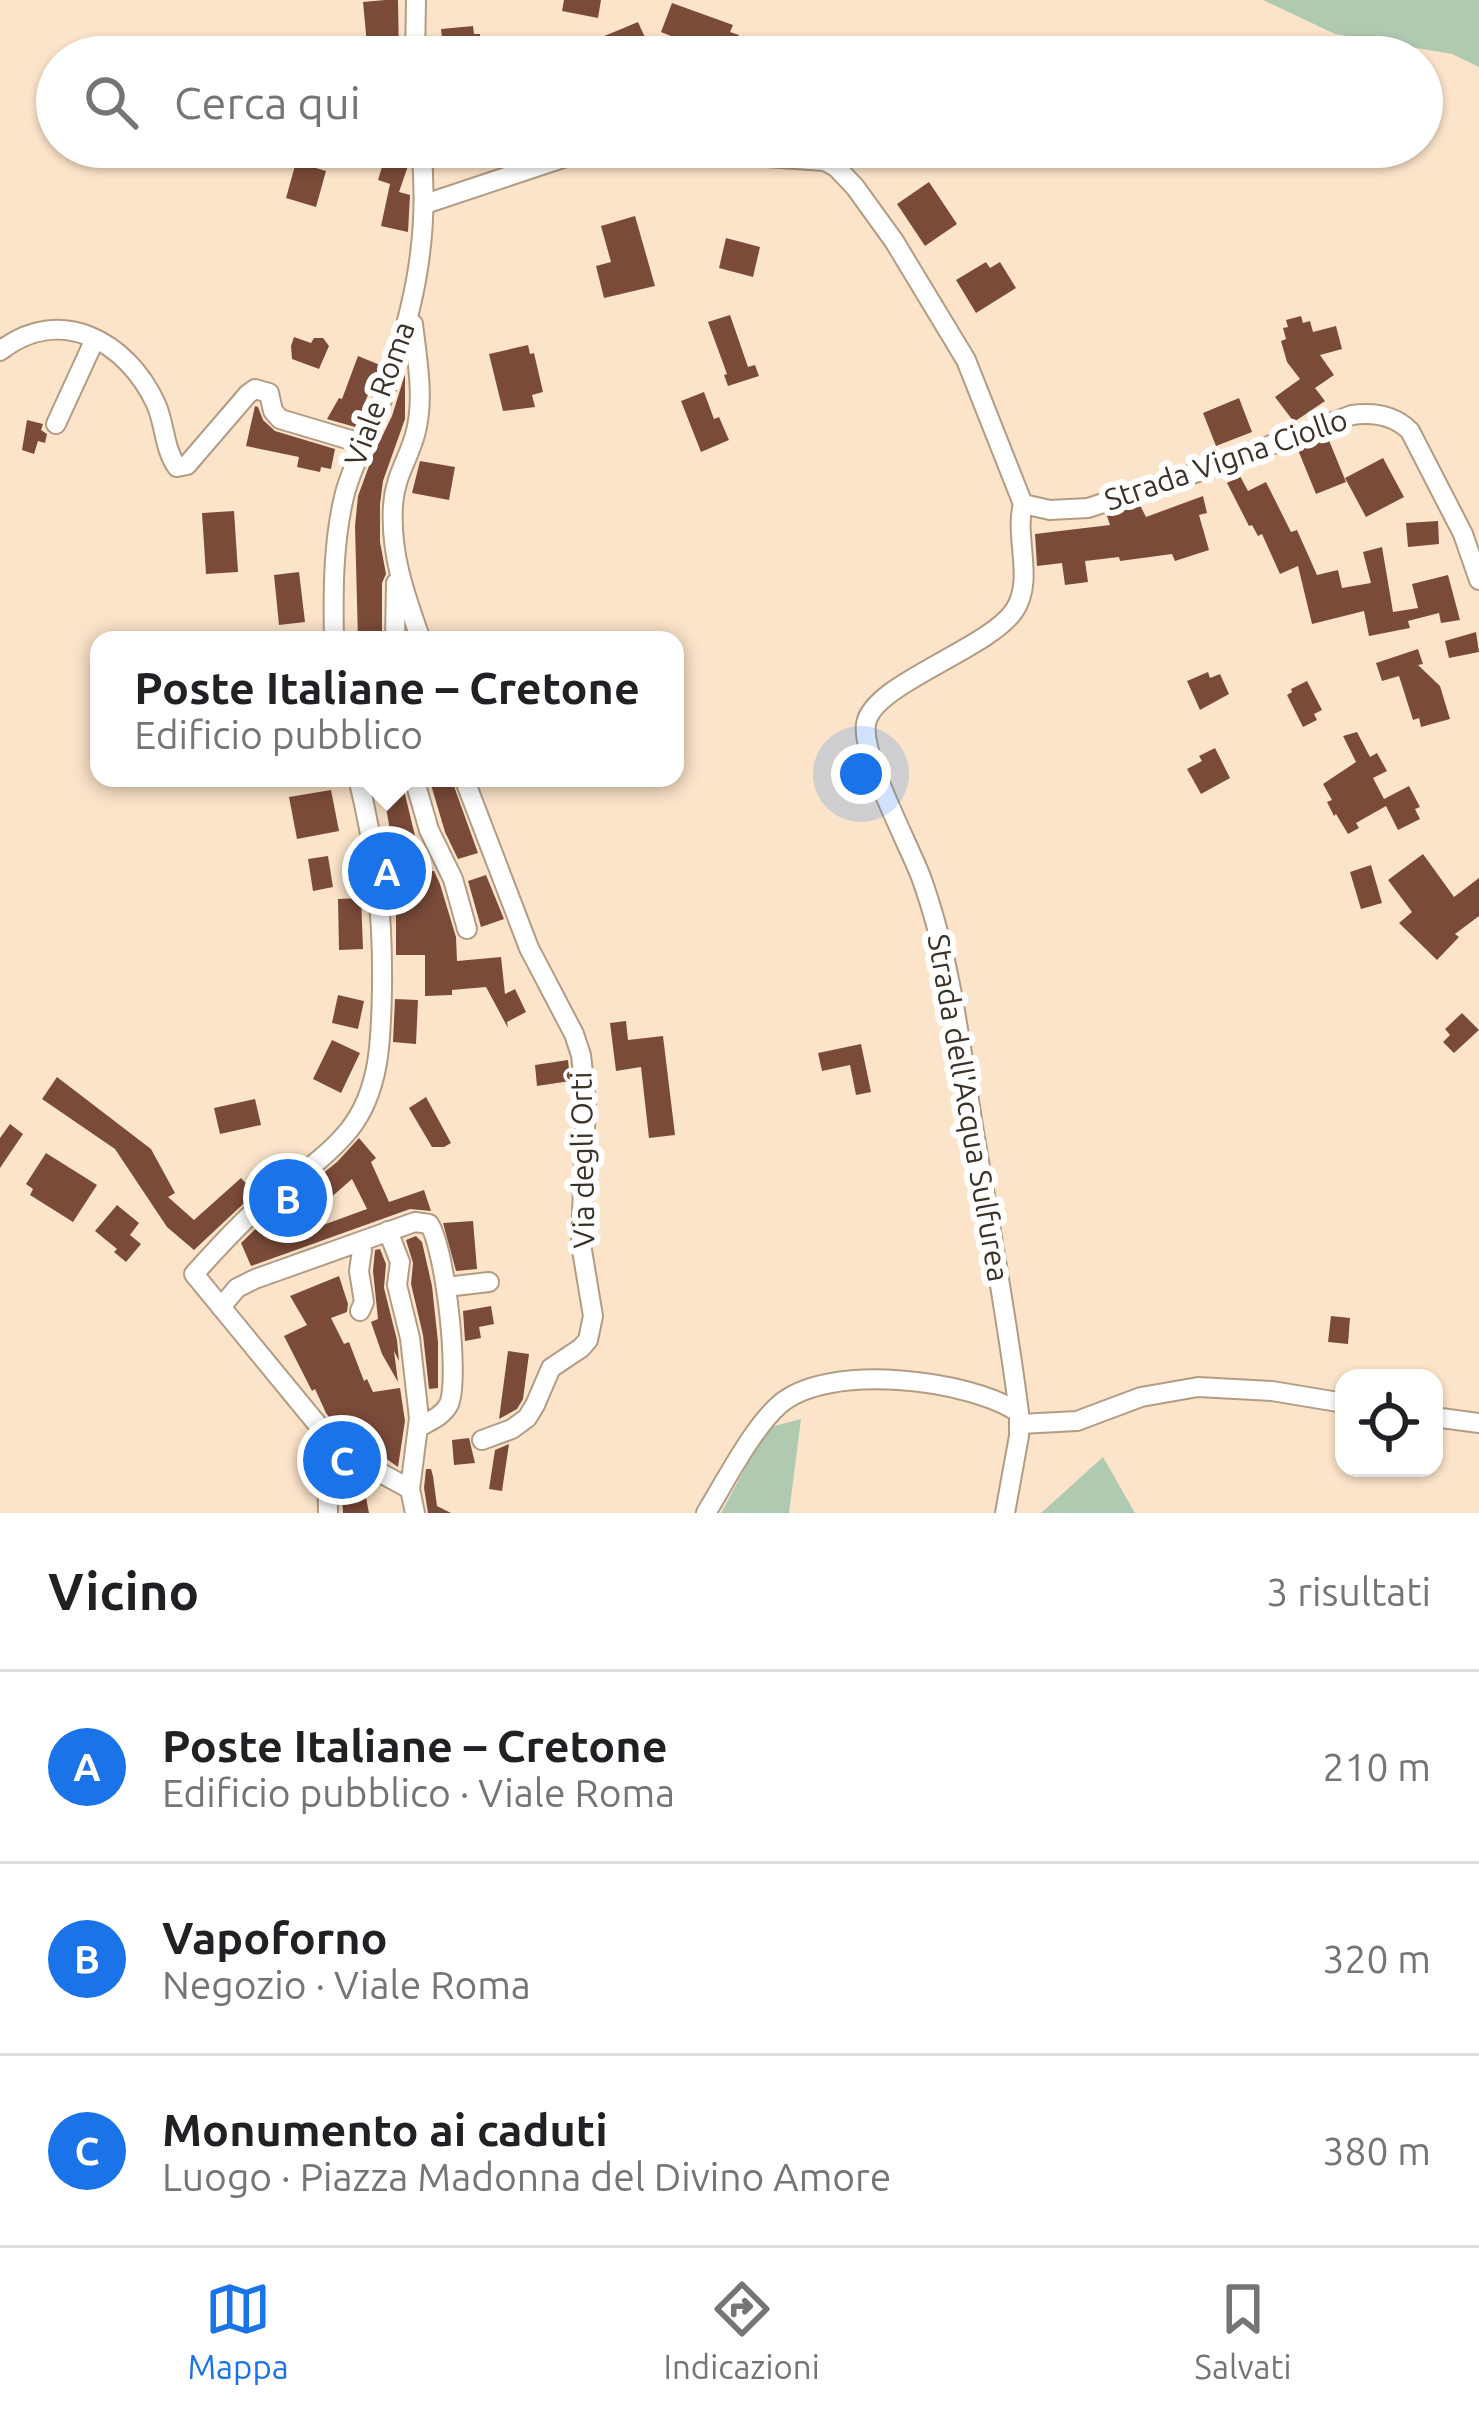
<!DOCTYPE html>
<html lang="it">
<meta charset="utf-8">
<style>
:root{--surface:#fff;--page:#f2f2f2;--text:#202124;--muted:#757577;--line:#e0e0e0;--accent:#1a73e8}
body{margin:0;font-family:Ubuntu,sans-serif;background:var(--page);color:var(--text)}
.controls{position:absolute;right:36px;bottom:36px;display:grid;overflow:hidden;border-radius:24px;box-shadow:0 3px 9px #0004}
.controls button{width:108px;height:108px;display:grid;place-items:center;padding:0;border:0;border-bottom:3px solid var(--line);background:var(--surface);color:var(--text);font:60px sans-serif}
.you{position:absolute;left:861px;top:774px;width:42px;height:42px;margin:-30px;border:9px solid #fff;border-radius:50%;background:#1a73e8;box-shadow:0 0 0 18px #1a73e833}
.badge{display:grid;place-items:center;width:78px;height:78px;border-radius:50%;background:var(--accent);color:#fff;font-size:39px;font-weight:700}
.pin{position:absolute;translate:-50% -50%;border:6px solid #fff;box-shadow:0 3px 12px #0006}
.popup{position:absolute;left:90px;top:631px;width:594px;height:156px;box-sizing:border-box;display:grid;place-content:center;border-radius:24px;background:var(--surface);filter:drop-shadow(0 3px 9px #0005);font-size:39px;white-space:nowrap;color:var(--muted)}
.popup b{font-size:45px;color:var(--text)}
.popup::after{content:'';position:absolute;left:50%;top:100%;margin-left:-24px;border:24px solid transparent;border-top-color:var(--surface)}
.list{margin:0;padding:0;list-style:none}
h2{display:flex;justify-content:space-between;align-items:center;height:156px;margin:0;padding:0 48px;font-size:51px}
h2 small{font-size:39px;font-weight:400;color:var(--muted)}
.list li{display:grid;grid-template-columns:78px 1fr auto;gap:36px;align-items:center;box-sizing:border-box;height:192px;padding:0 48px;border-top:3px solid var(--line)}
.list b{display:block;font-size:45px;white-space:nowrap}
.list p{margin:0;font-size:39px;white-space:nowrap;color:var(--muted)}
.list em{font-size:39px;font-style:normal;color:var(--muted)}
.icon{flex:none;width:66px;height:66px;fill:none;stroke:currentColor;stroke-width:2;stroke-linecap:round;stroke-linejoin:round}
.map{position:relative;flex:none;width:1479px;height:1513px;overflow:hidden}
.search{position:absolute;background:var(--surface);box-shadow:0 3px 9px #0004;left:36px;right:36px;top:36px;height:132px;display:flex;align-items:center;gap:30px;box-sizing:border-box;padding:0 42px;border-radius:66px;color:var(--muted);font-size:45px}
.sheet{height:732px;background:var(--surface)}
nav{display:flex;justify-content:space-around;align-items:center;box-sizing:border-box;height:168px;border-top:3px solid var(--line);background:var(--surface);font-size:33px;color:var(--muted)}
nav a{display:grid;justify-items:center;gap:6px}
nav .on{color:var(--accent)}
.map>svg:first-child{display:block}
.green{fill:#b0cab1}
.building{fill:#7b4b39;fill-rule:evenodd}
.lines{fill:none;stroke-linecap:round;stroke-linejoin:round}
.minor-casing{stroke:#b29c84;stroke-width:22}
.minor{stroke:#fff;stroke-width:18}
.labels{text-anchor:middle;stroke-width:12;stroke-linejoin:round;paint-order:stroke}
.street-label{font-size:30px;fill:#3a3127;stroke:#fff}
</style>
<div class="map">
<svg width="1479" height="1513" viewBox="0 0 1479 1513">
<rect width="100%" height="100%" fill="#fce4ca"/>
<g class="green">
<polygon points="1263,0 1479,0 1479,67 1452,54 1335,34"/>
<polygon points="801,1419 789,1513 721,1513 767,1428"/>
<polygon points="1103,1457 1135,1513 1041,1513"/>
</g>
<g class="building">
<polygon points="385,0 398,0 399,57 373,57 372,44 367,44 363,2"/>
<polygon points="564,0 601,0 598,18 562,11"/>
<polygon points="672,3 733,25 730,32 739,35 738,40 742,42 736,57 709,57 711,52 661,32"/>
<polygon points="638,22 652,53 643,57 609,57 602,37"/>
<polygon points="473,26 474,34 480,34 482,57 444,57 441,29"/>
<polygon points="388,147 408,147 409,163 399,192 410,195 408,232 381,226 390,184 378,180"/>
<polygon points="296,162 326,171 316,207 286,198"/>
<polygon points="929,182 957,224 925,246 897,204"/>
<polygon points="635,216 655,286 604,298 596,266 611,262 601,226"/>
<polygon points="726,238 760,247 753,277 719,268"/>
<polygon points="986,262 990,268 1000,262 1016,288 976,313 956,280"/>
<polygon points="730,315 748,367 755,365 759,376 728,386 724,375 727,374 708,322"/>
<polygon points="1301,316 1303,323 1310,321 1313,332 1336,326 1342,349 1320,355 1334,375 1315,388 1325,401 1294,422 1275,397 1300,379 1287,362 1281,341 1286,339 1283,328 1288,327 1286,320"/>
<polygon points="294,337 311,343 314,338 323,338 329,346 319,369 292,359 291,346"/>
<polygon points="528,345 530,354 534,353 543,392 532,395 535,407 503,411 489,354"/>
<polygon points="358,356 380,365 355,427 327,419 339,398 342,399"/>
<polygon points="405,374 405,419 383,481 380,504 380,542 386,574 382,583 382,640 358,640 355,526 358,496 373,455 392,416"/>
<polygon points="704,392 714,419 719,417 729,440 701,452 681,401"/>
<polygon points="1239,398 1252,432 1216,446 1203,413"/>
<polygon points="255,406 258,407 263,420 275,431 335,449 331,469 321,467 320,472 297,467 299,457 246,446"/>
<polygon points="27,420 43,424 41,430 47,434 45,443 38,441 34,454 22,450"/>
<polygon points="1328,438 1346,482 1316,494 1298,450"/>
<polygon points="1383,458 1404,497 1366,517 1345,478"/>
<polygon points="420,461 455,467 449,500 412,493"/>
<polygon points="1240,476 1248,491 1266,482 1291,532 1297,530 1317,575 1338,570 1342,588 1371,583 1363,552 1382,547 1393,612 1418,608 1412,584 1448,575 1460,620 1441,623 1439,613 1408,621 1410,628 1369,636 1364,611 1312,624 1298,566 1280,574 1262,534 1258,536 1252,525 1249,526 1227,483"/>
<polygon points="1203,496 1207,513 1199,515 1209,550 1175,561 1172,554 1120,561 1119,557 1085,561 1088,582 1065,585 1062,563 1037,566 1035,534 1110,525 1107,516 1140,505 1146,517"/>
<polygon points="234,511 238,572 206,574 202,513"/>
<polygon points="1438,521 1439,544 1408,547 1406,523"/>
<polygon points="299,572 305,622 279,625 274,575"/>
<polygon points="1476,632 1479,652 1449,658 1445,641"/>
<polygon points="1418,649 1423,664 1418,665 1440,686 1450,719 1421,727 1419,718 1413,720 1399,676 1382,681 1376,663"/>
<polygon points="1208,672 1210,678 1220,674 1229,694 1200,710 1187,681"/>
<polygon points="1307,681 1322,710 1314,714 1317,720 1303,727 1287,695 1292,692 1291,689"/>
<polygon points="1357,732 1370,757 1377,753 1387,771 1373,778 1384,799 1409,786 1420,807 1415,809 1420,819 1398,830 1386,806 1356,823 1359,828 1348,834 1336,814 1334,816 1327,802 1332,800 1323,784 1356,762 1343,736"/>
<polygon points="1215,748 1230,778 1201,794 1187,769 1202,761 1199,756"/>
<polygon points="387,778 401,778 417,844 419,872 434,871 440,884 456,937 457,961 501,957 505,994 515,989 526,1012 507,1022 508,1028 486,987 452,990 452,995 425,996 425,955 396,955 396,887 392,841 381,780"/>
<polygon points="429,778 451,778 478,853 458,859 445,832"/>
<polygon points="331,790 339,831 297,839 289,797"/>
<polygon points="1423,854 1454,897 1479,878 1479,916 1455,934 1459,937 1437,960 1399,923 1412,912 1388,880"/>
<polygon points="328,856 333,887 313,891 308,859"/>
<polygon points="1371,865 1382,903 1361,909 1350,872"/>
<polygon points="486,875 504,919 481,927 468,881"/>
<polygon points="361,898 363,949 339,950 338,899"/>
<polygon points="338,995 364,1001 358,1029 332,1023"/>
<polygon points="395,999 418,1000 416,1044 393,1042"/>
<polygon points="1462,1013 1479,1030 1454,1053 1443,1042 1450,1035 1445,1029"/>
<polygon points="626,1021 628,1040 663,1036 675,1135 649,1138 641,1067 616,1071 610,1023"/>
<polygon points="332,1040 360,1053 341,1093 313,1079"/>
<polygon points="861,1044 871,1092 856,1095 850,1065 822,1071 818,1053"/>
<polygon points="568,1060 570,1081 537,1086 535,1065"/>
<polygon points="57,1077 151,1149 175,1193 168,1197 194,1220 241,1178 255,1193 194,1250 167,1227 115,1149 42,1099"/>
<polygon points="426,1097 451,1143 444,1147 432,1147 409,1108"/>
<polygon points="255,1099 261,1125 220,1134 214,1108"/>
<polygon points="10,1124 23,1134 0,1168 0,1138"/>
<path d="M359 1138 376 1158 371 1162 389 1202 424 1190 431 1211 410 1209 251 1266 241 1243 267 1218 337 1162ZM352 1179 367 1209 282 1240Z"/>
<polygon points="46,1153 97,1185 73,1222 30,1195 33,1189 26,1184"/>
<polygon points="117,1205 139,1223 130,1235 141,1244 126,1262 114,1252 117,1249 95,1231"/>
<polygon points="473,1221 477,1269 456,1271 443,1223"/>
<polygon points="416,1236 422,1242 432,1286 438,1342 438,1388 429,1389 423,1335 411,1284 413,1263 406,1240"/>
<polygon points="380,1249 386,1264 384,1288 397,1340 399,1361 394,1351 398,1382 382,1354 371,1322 378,1319 373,1271 375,1250"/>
<polygon points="339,1276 348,1304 347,1312 331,1318 344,1344 349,1342 364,1381 367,1379 373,1392 400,1388 405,1421 398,1467 381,1455 376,1436 358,1442 336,1426 326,1413 315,1389 312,1391 284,1336 307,1325 290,1296"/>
<polygon points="491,1306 494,1324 479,1327 481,1338 465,1341 463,1311"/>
<polygon points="1331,1316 1350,1318 1348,1344 1328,1342"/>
<polygon points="508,1351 529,1354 523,1399 517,1409 499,1419"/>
<polygon points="469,1438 475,1463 454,1465 452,1440"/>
<polygon points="509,1444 502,1491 489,1489 495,1450"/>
<polygon points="344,1464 362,1477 369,1513 343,1513 341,1465"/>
<polygon points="426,1469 431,1469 433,1476 437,1506 451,1513 428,1513 424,1488"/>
</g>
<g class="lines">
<defs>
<g id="minor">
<polyline points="415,57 416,0"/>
<path d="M718 147 751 156 825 161 836 167 855 187 894 241 966 360 1023 504 1050 510 1088 508 1198 472 1352 415C1374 412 1394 415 1410 431L1463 534 1479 580"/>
<polyline points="425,204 596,147"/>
<path d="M413 324C417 359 425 400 415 435 408 460 395 476 393 505 390 554 405 595 421 640"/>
<path d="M0 351C60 304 127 341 156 404 165 424 164 449 177 467L187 465 248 394 255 389 269 393 273 411 280 419 364 444"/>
<polyline points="56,424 95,339"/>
<path d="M334 640C333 592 333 540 345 493 353 464 368 436 379 408 412 319 431 242 421 147"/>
<polyline points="395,640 396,583"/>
<path d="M358 778C376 850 383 914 382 988 381 1037 381 1090 349 1130 324 1161 288 1182 258 1208 235 1228 215 1251 194 1274L327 1436 377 1471 410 1489"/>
<polyline points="414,778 429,830 453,879 467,929"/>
<polyline points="464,778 529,948 574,1034 581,1055 586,1101 581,1244 593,1316 588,1340 581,1348 551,1368 535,1405 527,1418 512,1429 482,1440"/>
<polyline points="388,1231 400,1262 397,1285 410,1338 419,1418 410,1489 415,1513"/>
<polyline points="446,1287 489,1282"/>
<path d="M221 1307 237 1288 255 1279 415 1222 429 1224C445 1247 460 1377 449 1404 443 1416 430 1421 419 1427"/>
<polyline points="360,1311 364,1302 359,1271 362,1250"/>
<polyline points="1434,1417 1479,1423"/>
<polyline points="1020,1424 1077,1421 1141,1397 1198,1387 1272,1391 1344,1403"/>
<polyline points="327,1436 328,1513"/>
<path d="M706 1513C725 1482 752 1429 779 1405 826 1362 970 1379 1019 1413"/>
<path d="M1005 1513 1019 1436V1413C1007 1317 989 1221 973 1126 960 1042 950 957 921 877 908 843 861 755 866 724 872 684 987 650 1014 611 1035 580 1014 538 1023 504"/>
</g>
</defs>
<use href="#minor" class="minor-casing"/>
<use href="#minor" class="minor"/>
</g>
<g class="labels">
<g class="street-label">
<text transform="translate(380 394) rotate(-70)" y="10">Viale Roma</text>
<text transform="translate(1226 460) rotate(-19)" y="10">Strada Vigna Ciollo</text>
<text transform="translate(968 1108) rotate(80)" y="10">Strada dell'Acqua Sulfurea</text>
<text transform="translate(583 1160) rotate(-91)" y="10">Via degli Orti</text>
</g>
</g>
</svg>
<div class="controls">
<button><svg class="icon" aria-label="locate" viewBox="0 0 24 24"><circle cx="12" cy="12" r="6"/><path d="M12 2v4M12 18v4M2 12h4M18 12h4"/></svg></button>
</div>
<div class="you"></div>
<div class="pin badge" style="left:387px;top:871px">A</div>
<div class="popup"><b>Poste Italiane – Cretone</b>Edificio pubblico</div>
<div class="pin badge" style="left:288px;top:1198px">B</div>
<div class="pin badge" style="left:342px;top:1460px">C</div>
<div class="search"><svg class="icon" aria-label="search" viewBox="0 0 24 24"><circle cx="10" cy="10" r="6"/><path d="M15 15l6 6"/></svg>Cerca qui</div>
</div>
<section class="sheet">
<h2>Vicino<small>3 risultati</small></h2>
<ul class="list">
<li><span class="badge">A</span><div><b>Poste Italiane – Cretone</b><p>Edificio pubblico · Viale Roma</p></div><em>210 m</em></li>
<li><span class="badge">B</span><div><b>Vapoforno</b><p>Negozio · Viale Roma</p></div><em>320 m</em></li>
<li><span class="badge">C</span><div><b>Monumento ai caduti</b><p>Luogo · Piazza Madonna del Divino Amore</p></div><em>380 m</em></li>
</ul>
</section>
<nav>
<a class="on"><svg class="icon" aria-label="map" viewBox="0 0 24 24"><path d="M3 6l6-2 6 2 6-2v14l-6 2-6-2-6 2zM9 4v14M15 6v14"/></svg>Mappa</a>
<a><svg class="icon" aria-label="directions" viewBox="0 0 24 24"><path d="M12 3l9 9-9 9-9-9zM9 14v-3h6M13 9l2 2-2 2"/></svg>Indicazioni</a>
<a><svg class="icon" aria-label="saved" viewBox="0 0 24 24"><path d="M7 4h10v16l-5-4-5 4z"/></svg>Salvati</a>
</nav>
